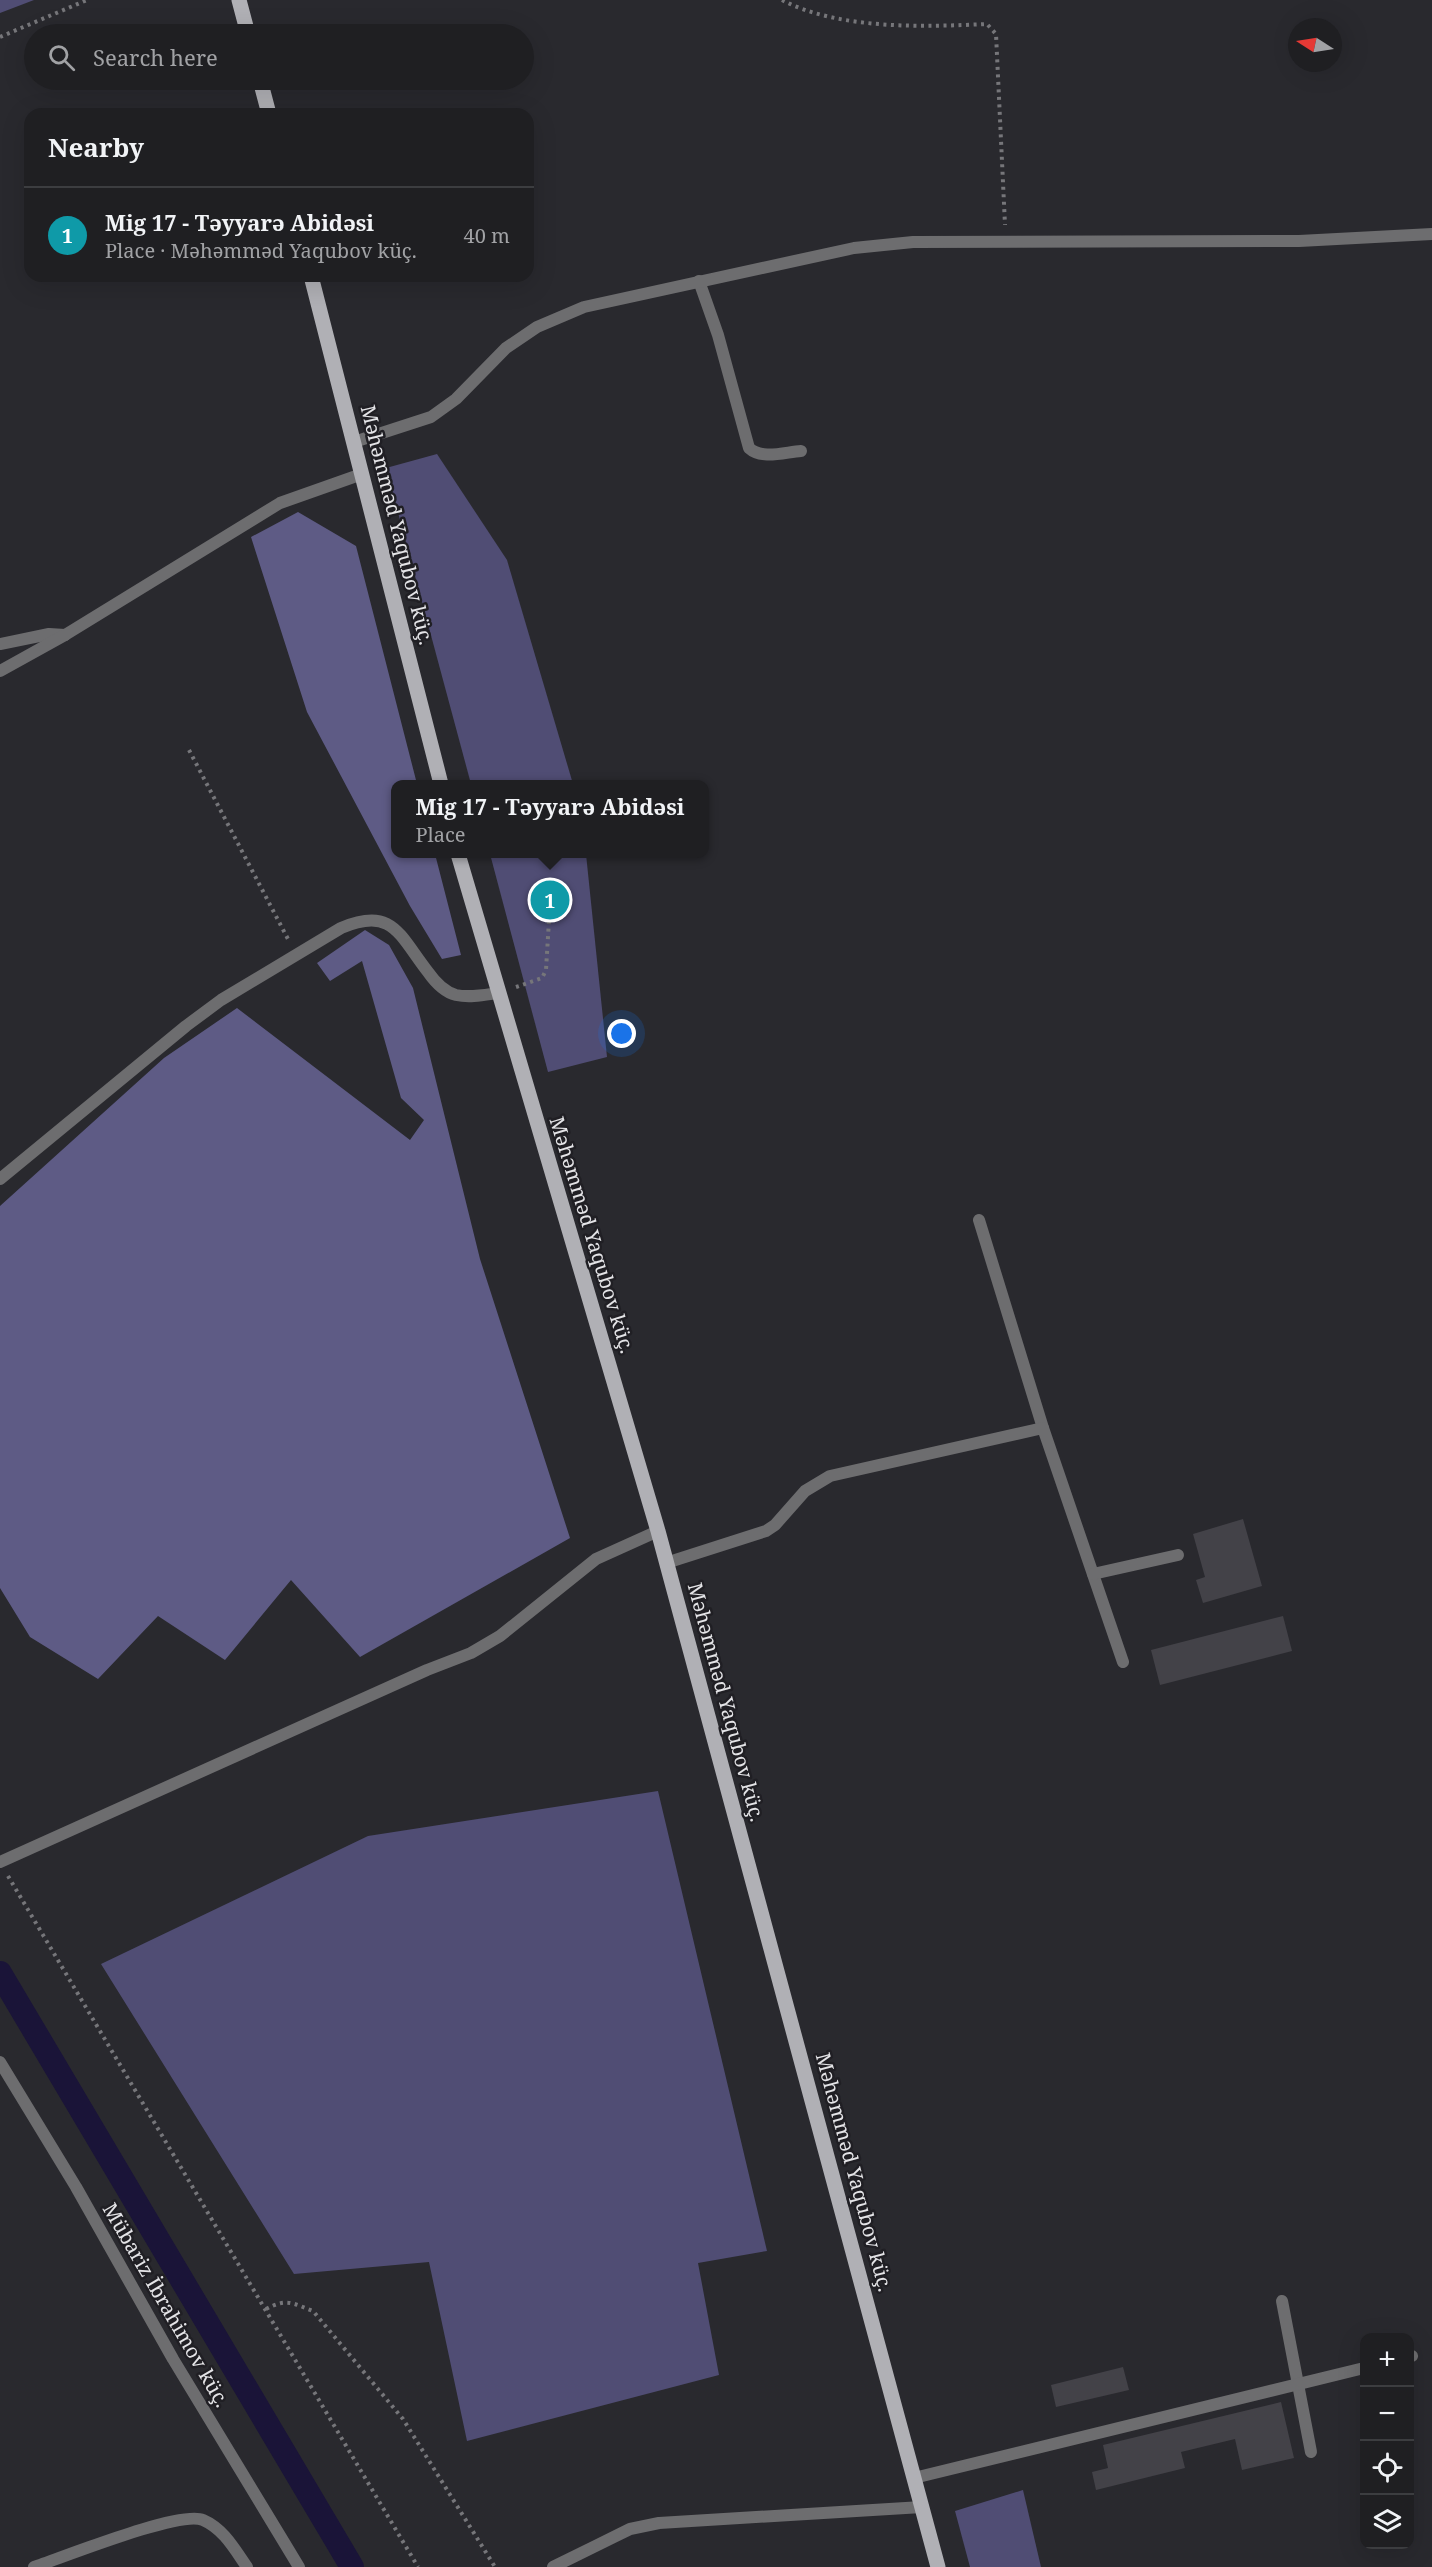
<!DOCTYPE html>
<meta charset="utf-8">
<style>
:root{--surface:#1f1f22;--page:#2c2c2f;--text:#f1f3f6;--muted:#a1a2a5;--line:#3c3d40;--accent:#0f766e}
body{margin:0;font-family:"Noto Serif",serif;background:var(--page);color:var(--text)}
.controls{position:absolute;right:18px;bottom:18px;display:grid;overflow:hidden;border-radius:12px;box-shadow:0 6px 24px #0002}
.controls button{width:54px;height:54px;display:grid;place-items:center;padding:0;border:0;border-bottom:2px solid var(--line);background:var(--surface);color:var(--text);font:30px sans-serif}
.compass{position:absolute;left:1288px;top:18px;width:54px;height:54px;border-radius:50%;background:var(--surface);box-shadow:0 6px 24px #0002;rotate:282deg}
.you{position:absolute;left:622px;top:1034px;width:21px;height:21px;margin:-15px;border:4px solid #fff;border-radius:50%;background:#1a73e8;box-shadow:0 0 0 9px #1a73e833}
.badge{display:grid;place-items:center;width:39px;height:39px;border-radius:50%;background:var(--accent);color:#fff;font-size:20px;font-weight:700}
.pin{position:absolute;translate:-50% -50%;border:3px solid #fff;box-shadow:0 2px 6px #0006}
.popup{position:absolute;left:391px;top:780px;width:318px;height:78px;box-sizing:border-box;display:grid;place-content:center;border-radius:12px;background:var(--surface);filter:drop-shadow(0 2px 4px #0005);font-size:20px;white-space:nowrap;color:var(--muted)}
.popup b{font-size:22px;color:var(--text)}
.popup::after{content:'';position:absolute;left:50%;top:100%;margin-left:-12px;border:12px solid transparent;border-top-color:var(--surface)}
.list{margin:0;padding:0;list-style:none}
h2{display:flex;justify-content:space-between;align-items:center;height:78px;margin:0;padding:0 24px;font-size:26px}
h2 small{font-size:20px;font-weight:400;color:var(--muted)}
.list li{display:grid;grid-template-columns:39px 1fr auto;gap:18px;align-items:center;box-sizing:border-box;height:96px;padding:0 24px;border-top:2px solid var(--line)}
.list b{display:block;font-size:22px;white-space:nowrap}
.list p{margin:0;font-size:20px;white-space:nowrap;color:var(--muted)}
.list em{font-size:20px;font-style:normal;color:var(--muted)}
.icon{flex:none;width:33px;height:33px;fill:none;stroke:currentColor;stroke-width:2;stroke-linecap:round;stroke-linejoin:round}
.map{position:relative;flex:none;width:1432px;height:2567px;overflow:hidden}
.search{position:absolute;background:var(--surface);box-shadow:0 6px 24px #0002;left:24px;top:24px;width:510px;height:66px;display:flex;align-items:center;gap:15px;box-sizing:border-box;padding:0 21px;border-radius:33px;color:var(--muted);font-size:22px}
.panel{position:absolute;background:var(--surface);box-shadow:0 6px 24px #0002;left:24px;top:108px;width:510px;height:174px;border-radius:18px}
.map>svg:first-child{display:block}
.green{fill:#504d74}
.forest{fill:#5e5b85}
.lines{fill:none;stroke-linecap:round;stroke-linejoin:round}
.canal{stroke:#1a1438;stroke-width:24}
.building{fill:#434248}
.path{stroke:#76767a;stroke-width:4;stroke-dasharray:3 4.5;stroke-linecap:butt}
.service{stroke:#6d6d6f;stroke-width:12}
.minor{stroke:#6d6d6f;stroke-width:12}
.primary{stroke:#b0b0b5;stroke-width:15}
.labels{text-anchor:middle;stroke-width:5;stroke-linejoin:round;paint-order:stroke}
.street-label{font-size:20px;fill:#e4e4e7;stroke:#201f24}
</style>
<div class="map">
<svg width="1432" height="2567" viewBox="0 0 1432 2567">
<rect width="100%" height="100%" fill="#29292e"/>
<g class="green">
<polygon points="0,0 34,0 0,13"/>
<polygon points="437,454 507,560 573,784 471,784 386,468"/>
<polygon points="490,854 586,854 607,1057 548,1072"/>
<polygon points="658,1791 767,2251 698,2263 719,2375 467,2441 429,2262 294,2274 101,1964 368,1836"/>
<polygon points="1023,2490 1041,2567 970,2567 955,2511"/>
</g>
<g class="forest">
<polygon points="298,512 356,546 417,784 396,784 396,854 435,854 461,955 442,959 410,906 307,712 251,537"/>
<polygon points="365,930 389,945 413,988 480,1259 570,1538 360,1657 291,1580 225,1660 158,1616 98,1679 30,1637 0,1588 0,1206 164,1058 237,1008 410,1140 424,1120 401,1098 362,961 330,981 317,963"/>
</g>
<g class="lines">
<polyline class="canal" points="0,1973 352,2567"/>
</g>
<g class="building">
<polygon points="1243,1519 1262,1586 1203,1603 1196,1580 1205,1577 1193,1534"/>
<polygon points="1283,1616 1292,1651 1160,1685 1151,1650"/>
<polygon points="1123,2367 1129,2390 1056,2407 1051,2385"/>
<polygon points="1281,2402 1294,2458 1242,2470 1235,2439 1181,2452 1185,2468 1096,2490 1092,2472 1108,2468 1103,2445"/>
</g>
<g class="lines">
<g class="path">
<path d="M782 0C839 30 925 27 987 24L996 34 1005 225"/>
<polyline points="0,37 87,0"/>
<polyline points="189,750 289,941"/>
<polyline points="516,987 542,978 546,970 549,920"/>
<polyline points="8,1876 418,2567"/>
<path d="M266 2309C287 2298 292 2303 313 2311L403 2419 495 2567"/>
</g>
<g class="service">
<path d="M699 281 718 335 749 448C762 460 785 452 801 451"/>
<polyline points="354,442 431,417 456,399 506,348 537,327 584,307 854,248 913,242 1299,241 1432,234"/>
<polyline points="979,1220 1043,1428"/>
<polyline points="666,1563 766,1531 775,1525 805,1491 830,1476 1043,1428 1123,1662"/>
<polyline points="1093,1574 1178,1555"/>
<polyline points="1282,2301 1311,2452"/>
<polyline points="1410,2357 1412,2356"/>
<polyline points="914,2478 1364,2368"/>
<polyline points="553,2567 630,2529 659,2523 922,2507"/>
</g>
<g class="minor">
<polyline points="0,644 49,634 65,635"/>
<polyline points="0,671 65,635 280,503 362,474"/>
<path d="M0 1179 186 1026 221 1000 341 928C393 906 399 935 428 972 435 982 444 992 456 995 470 998 484 995 498 993"/>
<polyline points="0,1862 427,1670 471,1653 500,1636 596,1559 658,1531"/>
<polyline points="0,2062 76,2187 173,2359 299,2567"/>
<path d="M34 2567C64 2557 180 2510 203 2520 224 2529 235 2550 247 2567"/>
</g>
<g class="primary">
<polyline points="239,0 248,34"/>
<polyline points="260,80 269,114"/>
<polyline points="311,276 441,784"/>
<polyline points="458,854 658,1531 938,2567"/>
</g>
</g>
<g class="labels">
<g class="street-label">
<text transform="translate(397 525) rotate(76)" y="7">Məhəmməd Yaqubov küç.</text>
<text transform="translate(592 1235) rotate(73)" y="7">Məhəmməd Yaqubov küç.</text>
<text transform="translate(726 1702) rotate(75)" y="7">Məhəmməd Yaqubov küç.</text>
<text transform="translate(854 2172) rotate(75)" y="7">Məhəmməd Yaqubov küç.</text>
<text transform="translate(166 2305) rotate(60)" y="7">Mübariz İbrahimov küç.</text>
</g>
</g>
</svg>
<div class="controls">
<button>+</button>
<button>−</button>
<button><svg class="icon" aria-label="locate" viewBox="0 0 24 24"><circle cx="12" cy="12" r="6"/><path d="M12 2v4M12 18v4M2 12h4M18 12h4"/></svg></button>
<button><svg class="icon" aria-label="layers" viewBox="0 0 24 24"><path d="M12 4l9 5-9 5-9-5zM3 14l9 5 9-5"/></svg></button>
</div>
<svg class="compass" viewBox="-18 -18 36 36"><path d="M0-13l5 13h-10z" fill="#e53935"/><path d="M0 13l5-13h-10z" fill="#a1a2a5"/></svg>
<div class="you"></div>
<div class="pin badge" style="left:550px;top:900px;background:#0f9aa8">1</div>
<div class="popup"><b>Mig 17 - Təyyarə Abidəsi</b>Place</div>
<div class="search"><svg class="icon" aria-label="search" viewBox="0 0 24 24"><circle cx="10" cy="10" r="6"/><path d="M15 15l6 6"/></svg>Search here</div>
<section class="panel">
<h2>Nearby<small></small></h2>
<ul class="list">
<li><span class="badge" style="background:#0f9aa8">1</span><div><b>Mig 17 - Təyyarə Abidəsi</b><p>Place · Məhəmməd Yaqubov küç.</p></div><em>40 m</em></li>
</ul>
</section>
</div>
